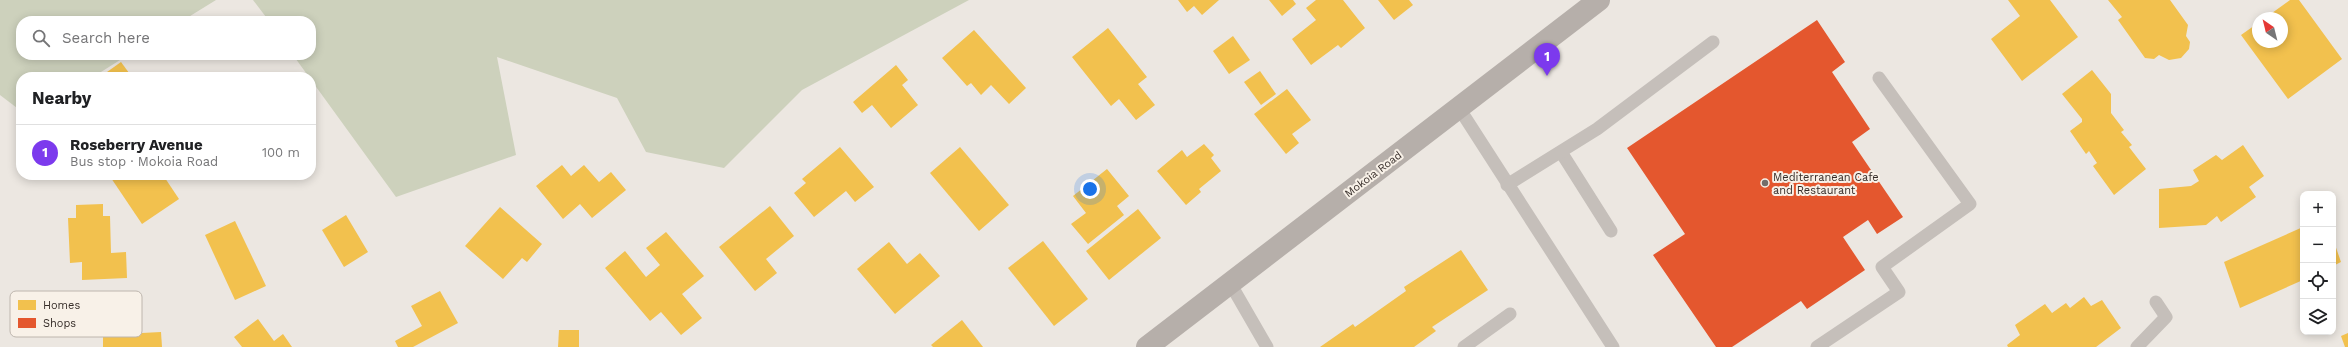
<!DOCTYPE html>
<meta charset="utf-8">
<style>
:root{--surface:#fff;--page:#f2f2f2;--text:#202124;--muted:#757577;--line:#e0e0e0;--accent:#7c3aed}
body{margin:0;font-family:"Work Sans",sans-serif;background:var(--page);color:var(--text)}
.controls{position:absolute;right:12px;bottom:12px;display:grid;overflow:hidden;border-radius:8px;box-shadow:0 2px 10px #0003}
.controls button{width:36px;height:36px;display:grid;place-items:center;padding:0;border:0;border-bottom:1px solid var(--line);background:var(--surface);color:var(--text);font:20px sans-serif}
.compass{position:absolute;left:2252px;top:12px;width:36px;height:36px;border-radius:50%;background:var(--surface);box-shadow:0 2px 10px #0003;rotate:325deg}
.you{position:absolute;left:1090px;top:189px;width:14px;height:14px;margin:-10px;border:3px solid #fff;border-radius:50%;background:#1a73e8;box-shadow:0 0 0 6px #1a73e833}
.badge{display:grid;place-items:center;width:26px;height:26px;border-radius:50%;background:var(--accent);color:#fff;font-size:13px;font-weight:700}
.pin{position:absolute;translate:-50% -33px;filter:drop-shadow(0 1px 2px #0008)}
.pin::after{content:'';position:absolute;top:21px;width:14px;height:12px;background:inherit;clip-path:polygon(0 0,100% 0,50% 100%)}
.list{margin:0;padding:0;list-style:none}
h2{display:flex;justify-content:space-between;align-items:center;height:52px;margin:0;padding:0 16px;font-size:17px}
h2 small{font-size:13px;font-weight:400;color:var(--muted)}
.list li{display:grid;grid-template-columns:26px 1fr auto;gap:12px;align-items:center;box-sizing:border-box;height:56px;padding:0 16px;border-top:1px solid var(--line)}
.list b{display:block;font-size:15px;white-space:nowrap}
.list p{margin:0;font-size:13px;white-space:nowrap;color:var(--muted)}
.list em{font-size:13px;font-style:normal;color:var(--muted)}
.icon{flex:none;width:22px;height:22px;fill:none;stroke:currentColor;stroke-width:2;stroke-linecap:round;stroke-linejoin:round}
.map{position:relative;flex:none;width:2348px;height:347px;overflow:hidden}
.search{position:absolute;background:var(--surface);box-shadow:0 2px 10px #0003;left:16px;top:16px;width:300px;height:44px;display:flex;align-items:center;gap:10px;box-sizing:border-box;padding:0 14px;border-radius:16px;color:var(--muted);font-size:15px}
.panel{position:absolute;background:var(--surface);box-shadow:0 2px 10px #0003;left:16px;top:72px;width:300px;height:108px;border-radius:16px}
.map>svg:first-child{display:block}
.green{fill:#cdd1bc}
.homes{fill:#f2c14e}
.shops{fill:#e4572e}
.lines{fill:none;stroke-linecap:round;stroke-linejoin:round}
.service{stroke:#c5bfba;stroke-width:13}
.secondary{stroke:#b6afaa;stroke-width:22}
.poi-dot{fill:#756d69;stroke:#f8f1e8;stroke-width:1.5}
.labels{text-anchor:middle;stroke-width:4;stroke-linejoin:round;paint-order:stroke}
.street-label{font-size:11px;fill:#352c28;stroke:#f8f1e8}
.poi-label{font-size:11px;fill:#352c28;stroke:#f8f1e8;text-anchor:start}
.key{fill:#f8f1e8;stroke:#beb6ae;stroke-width:1}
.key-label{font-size:11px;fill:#352c28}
</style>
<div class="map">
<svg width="2348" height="347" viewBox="0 0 2348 347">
<rect width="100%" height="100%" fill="#ece7e1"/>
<g class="green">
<polygon points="0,0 216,0 182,21 21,21 21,55 128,55 93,77 21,77 21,111 0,95"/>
<polygon points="253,0 969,0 802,90 724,168 646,152 617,98 497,57 516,155 396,197 293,55 311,55 311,21 269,21"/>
</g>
<g class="homes">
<polygon points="1178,0 1219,0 1202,15 1194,6 1187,12"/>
<polygon points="1269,0 1293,0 1296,4 1282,16"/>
<polygon points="1316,0 1343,0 1365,28 1341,48 1338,45 1311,65 1292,39 1316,20 1306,8"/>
<polygon points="1378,0 1409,0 1413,5 1394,20"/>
<polygon points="2008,0 2050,0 2078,37 2022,81 1991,39 2020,16"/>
<polygon points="2108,0 2170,0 2188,25 2186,36 2190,42 2189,49 2181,58 2169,60 2159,55 2154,59 2145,58 2118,20 2122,17"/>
<polygon points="2290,0 2299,0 2342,59 2288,99 2241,35 2258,23 2258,42 2282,42 2282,18 2265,18"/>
<polygon points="1108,28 1147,77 1138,84 1155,105 1136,120 1119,99 1111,106 1072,57"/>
<polygon points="974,30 1026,88 1009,104 991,85 981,95 971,83 967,86 942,58"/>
<polygon points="1233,36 1250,60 1229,74 1213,51"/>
<polygon points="203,55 220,55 204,60"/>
<polygon points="121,62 132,77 100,77"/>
<polygon points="896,65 908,80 902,85 918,105 891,128 872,105 862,113 853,102"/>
<polygon points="2092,70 2111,94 2111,113 2124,130 2121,132 2132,145 2129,147 2146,169 2114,195 2093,166 2097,163 2089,151 2086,154 2070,131 2082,122 2082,119 2062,94"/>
<polygon points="1260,71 1276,94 1261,105 1244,82"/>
<polygon points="1287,89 1311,120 1292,134 1299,143 1286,154 1254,114"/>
<polygon points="1204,144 1214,155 1211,158 1221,171 1199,189 1201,192 1186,205 1157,171 1182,150 1187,157"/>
<polygon points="2243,145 2264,176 2249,187 2256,197 2221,222 2217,216 2206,225 2159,228 2159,189 2191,186 2199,181 2193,170 2216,155 2222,160"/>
<polygon points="840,147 874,187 855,202 846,191 814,217 794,193 806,183 802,179"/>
<polygon points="960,147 1009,205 979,231 930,173"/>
<polygon points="562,165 571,176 584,165 599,182 611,172 626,190 592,218 580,204 563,219 536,186"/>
<polygon points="1107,169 1129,196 1117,206 1124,215 1088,244 1071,224 1086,213 1073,196"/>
<polygon points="109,175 163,175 179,199 142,224"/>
<polygon points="103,204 103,216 110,216 111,253 126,252 127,278 82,280 82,262 70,263 68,218 76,218 76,205"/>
<polygon points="770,206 794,236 766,259 777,273 755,291 719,247"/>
<polygon points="500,207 542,244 527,262 522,258 503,279 465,246"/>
<polygon points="1138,209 1161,238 1109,280 1086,251"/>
<polygon points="346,215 368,252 344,267 322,230"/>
<polygon points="235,221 266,286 235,300 205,235"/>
<polygon points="2303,227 2303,280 2240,308 2224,262"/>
<polygon points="666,232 704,276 682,294 702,318 681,335 661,312 650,321 605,268 625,251 646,277 660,265 646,248"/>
<polygon points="2333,239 2341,262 2333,266"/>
<polygon points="1043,241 1088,299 1054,326 1008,268"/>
<polygon points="889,242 907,264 920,253 940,276 895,314 857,269"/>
<polygon points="1461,250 1488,290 1432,327 1436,331 1414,347 1320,347 1353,324 1355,327 1406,291 1404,287"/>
<polygon points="440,291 458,323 413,347 398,347 395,341 422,326 411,306"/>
<polygon points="2084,297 2091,306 2102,300 2121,328 2096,347 2008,347 2007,345 2020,335 2015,325 2045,304 2052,313 2066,303 2070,308"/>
<polygon points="258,319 274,341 283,334 292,347 242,347 234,337"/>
<polygon points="962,320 983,347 933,347 931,345"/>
<polygon points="559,330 579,330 579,347 558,347"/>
<polygon points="161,332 162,347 103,347 103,335"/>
<polygon points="2348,333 2348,347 2345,347 2341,336"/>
</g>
<polygon class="shops" points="1817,20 1845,62 1832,72 1870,129 1852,142 1903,217 1877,234 1868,220 1843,237 1865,270 1807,309 1801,301 1732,347 1716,347 1653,255 1685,234 1627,148"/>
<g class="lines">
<g class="service">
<polyline points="1459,108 1613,347"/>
<polyline points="1561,152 1611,231"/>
<polyline points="1507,185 1597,129 1713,42"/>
<polyline points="1230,283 1267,347"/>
<polyline points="1464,347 1510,314"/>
<polyline points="1817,347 1899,292 1882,267 1970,204 1879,78"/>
<polyline points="2137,347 2166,317 2156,302"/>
</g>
<polyline class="secondary" points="1147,347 1599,0"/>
</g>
<circle class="poi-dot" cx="1765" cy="183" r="4"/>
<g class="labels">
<g class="street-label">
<text transform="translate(1373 174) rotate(-37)" y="4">Mokoia Road</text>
</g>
<g class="poi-label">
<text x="1773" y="181">Mediterranean Cafe<tspan x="1773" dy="13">and Restaurant</tspan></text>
</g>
</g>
<rect x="10" y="291" width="132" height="46" rx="6" class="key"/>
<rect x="18" y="300" width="18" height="10" fill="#f2c14e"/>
<rect x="18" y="318" width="18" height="10" fill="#e4572e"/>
<g class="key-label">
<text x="43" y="309">Homes</text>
<text x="43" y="327">Shops</text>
</g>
</svg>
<div class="controls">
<button>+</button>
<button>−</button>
<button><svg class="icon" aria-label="locate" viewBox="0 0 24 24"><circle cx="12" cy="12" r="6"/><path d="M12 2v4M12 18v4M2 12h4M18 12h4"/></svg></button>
<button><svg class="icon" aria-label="layers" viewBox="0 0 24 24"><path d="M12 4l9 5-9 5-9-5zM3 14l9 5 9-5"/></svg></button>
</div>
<svg class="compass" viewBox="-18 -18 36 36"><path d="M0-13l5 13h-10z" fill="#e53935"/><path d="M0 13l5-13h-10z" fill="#757577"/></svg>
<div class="you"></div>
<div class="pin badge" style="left:1547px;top:76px">1</div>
<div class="search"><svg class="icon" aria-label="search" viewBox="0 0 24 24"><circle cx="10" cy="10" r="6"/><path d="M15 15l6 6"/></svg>Search here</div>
<section class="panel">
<h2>Nearby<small></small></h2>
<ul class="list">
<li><span class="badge">1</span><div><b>Roseberry Avenue</b><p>Bus stop · Mokoia Road</p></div><em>100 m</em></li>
</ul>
</section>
</div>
